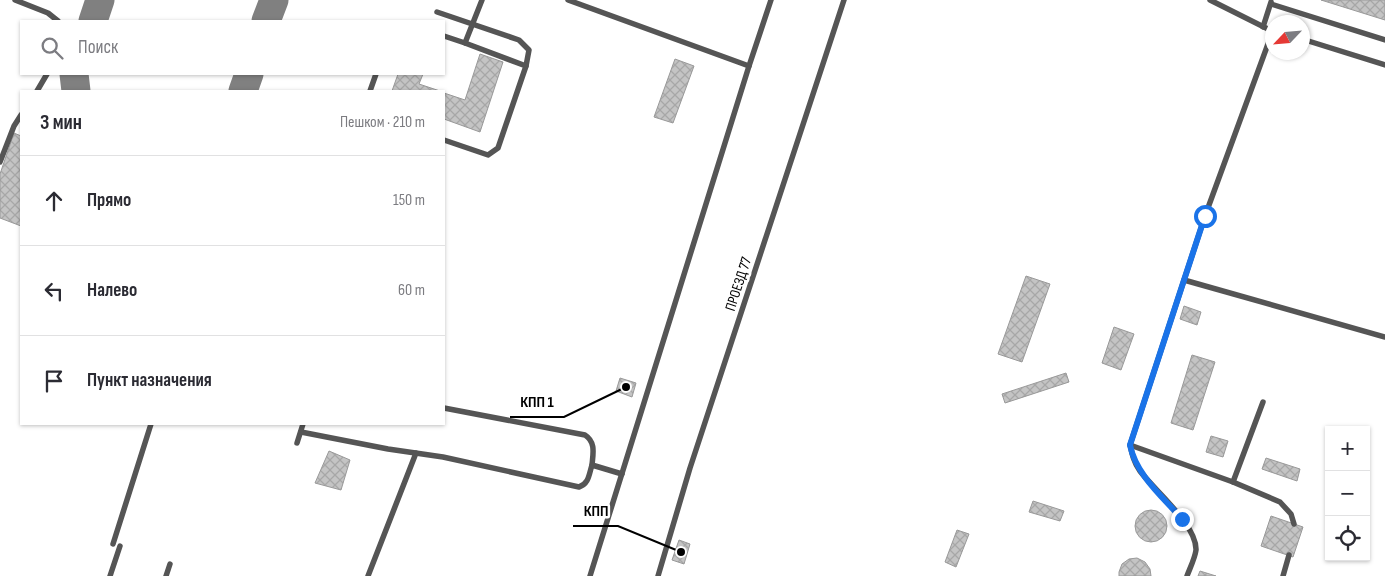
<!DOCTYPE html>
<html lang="ru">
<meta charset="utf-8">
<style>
:root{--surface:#fff;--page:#f7f7f7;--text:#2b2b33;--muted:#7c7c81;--line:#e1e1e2}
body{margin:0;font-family:"Sofia Sans Condensed",sans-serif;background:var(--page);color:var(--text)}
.controls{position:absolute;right:15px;bottom:15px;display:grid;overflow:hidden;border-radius:0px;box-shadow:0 1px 4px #0004}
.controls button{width:45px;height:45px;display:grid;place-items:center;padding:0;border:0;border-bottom:1px solid var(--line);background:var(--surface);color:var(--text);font:25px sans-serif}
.compass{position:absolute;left:1265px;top:15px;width:45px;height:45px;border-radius:50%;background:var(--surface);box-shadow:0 1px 4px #0004;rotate:244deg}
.stop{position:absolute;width:15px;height:15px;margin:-11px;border:4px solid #1a73e8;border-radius:50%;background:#fff}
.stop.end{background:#1a73e8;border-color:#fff;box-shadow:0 1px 5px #0008}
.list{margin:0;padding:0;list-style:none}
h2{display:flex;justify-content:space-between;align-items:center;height:65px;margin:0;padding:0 20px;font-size:21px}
h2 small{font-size:16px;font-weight:400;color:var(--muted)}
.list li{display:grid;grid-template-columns:32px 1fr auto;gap:15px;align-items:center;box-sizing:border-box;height:90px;padding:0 20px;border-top:1px solid var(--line)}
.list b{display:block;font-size:19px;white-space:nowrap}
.list em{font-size:16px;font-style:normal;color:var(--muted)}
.icon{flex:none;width:28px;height:28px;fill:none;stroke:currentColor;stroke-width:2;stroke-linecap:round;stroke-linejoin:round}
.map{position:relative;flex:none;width:1385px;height:576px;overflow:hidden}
.search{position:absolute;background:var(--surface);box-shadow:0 1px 4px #0004;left:20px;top:20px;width:425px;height:55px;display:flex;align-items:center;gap:12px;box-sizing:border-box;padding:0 18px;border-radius:0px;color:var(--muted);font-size:19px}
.panel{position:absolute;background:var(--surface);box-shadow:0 1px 4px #0004;left:20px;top:90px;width:425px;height:335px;border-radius:0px}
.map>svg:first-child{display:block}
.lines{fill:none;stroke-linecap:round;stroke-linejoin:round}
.taxiway{stroke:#808080;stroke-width:29}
.building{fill:url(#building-cross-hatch);stroke:#999}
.lane{stroke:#555;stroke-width:5.5}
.route{stroke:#1a73e8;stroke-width:6}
.labels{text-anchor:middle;stroke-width:5;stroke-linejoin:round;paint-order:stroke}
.street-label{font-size:15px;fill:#000;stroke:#fff}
.leader{fill:none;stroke:#000;stroke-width:2}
.callout-dot{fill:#000;stroke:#fff;stroke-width:2}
.callout-label{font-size:16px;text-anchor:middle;font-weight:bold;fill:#000;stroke:#fff;stroke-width:5;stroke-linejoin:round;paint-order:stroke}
</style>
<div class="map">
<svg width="1385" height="576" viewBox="0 0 1385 576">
<defs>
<pattern id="building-cross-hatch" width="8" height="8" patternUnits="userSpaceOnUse" patternTransform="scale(1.25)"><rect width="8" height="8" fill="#c4c4c4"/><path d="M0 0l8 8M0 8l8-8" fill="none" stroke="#a7a7a7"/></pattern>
</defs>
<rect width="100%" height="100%" fill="#fff"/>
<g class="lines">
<g class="taxiway">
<polyline points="93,21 100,0"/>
<polyline points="266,21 274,0"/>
<polyline points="74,74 76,91"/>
<polyline points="243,91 249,74"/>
</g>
</g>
<g class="building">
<polygon points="1321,0 1385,0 1385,20"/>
<polygon points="480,54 503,62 480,132 444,119 444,93 465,100"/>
<polygon points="675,59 694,66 673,123 654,117"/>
<polygon points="398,74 423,74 419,84 440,91 392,91"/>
<polygon points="14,133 21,136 21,226 0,218 0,174"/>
<polygon points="1026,276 1050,284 1022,362 998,354"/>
<polygon points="1184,306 1201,312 1197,325 1180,319"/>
<polygon points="1114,327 1134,334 1121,370 1102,363"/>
<polygon points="1192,355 1215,362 1193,430 1171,423"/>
<polygon points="1066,373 1069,382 1005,403 1002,394"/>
<polygon points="620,378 636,383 632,397 616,391"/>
<polygon points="1211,436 1228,441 1223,457 1206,452"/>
<polygon points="329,451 350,460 341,490 315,483"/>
<polygon points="1266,458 1300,469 1297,481 1262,469"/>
<polygon points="1033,501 1064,511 1060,521 1029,512"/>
<circle cx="1151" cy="526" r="16"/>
<polygon points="1271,516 1303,527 1293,557 1261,546"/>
<polygon points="957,530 969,534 956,567 945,562"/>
<polygon points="679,540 690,544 684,564 672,560"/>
<polygon points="1137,558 1145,562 1150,569 1151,576 1119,576 1119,572 1122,564 1129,559"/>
<polygon points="1200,571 1216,576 1198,576"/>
</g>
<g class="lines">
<g class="lane">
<polyline points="15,0 48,13 58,21"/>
<polyline points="568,0 749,66"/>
<polyline points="1210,0 1272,31"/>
<polyline points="1271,4 1385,40"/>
<polyline points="437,12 519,40 529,50 526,66"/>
<polyline points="1263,27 1271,2"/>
<polyline points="444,36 465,43 482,0"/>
<polyline points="1302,39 1385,65"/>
<polyline points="37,91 47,74"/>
<polyline points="370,91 376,74"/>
<polyline points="444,140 488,155 498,148 526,66 465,43"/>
<polyline points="0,162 14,126 21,115"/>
<polyline points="1184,280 1385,337"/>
<path d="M444 408 585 435C596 442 593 454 592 465"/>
<path d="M301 432 388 449 443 457 579 487C589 484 589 474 592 465L622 474"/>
<polyline points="297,443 303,424"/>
<polyline points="1130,445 1233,482 1280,502 1291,514 1294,524"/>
<polyline points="1233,482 1263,402"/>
<polyline points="113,544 151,424"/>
<polyline points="110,576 120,546"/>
<polyline points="166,576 170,564"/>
<polyline points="368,576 416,453"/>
<polyline points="590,576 749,66 771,0"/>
<polyline points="658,576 690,468 844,0"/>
<path d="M1187 576C1190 568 1195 558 1196 550 1197 525 1154 490 1140 471 1134 463 1132 454 1130 445L1205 216 1272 33"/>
<polyline points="1283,576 1289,555"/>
</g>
</g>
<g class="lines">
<path class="route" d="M1182 519C1163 497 1136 475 1130 445L1205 216"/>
</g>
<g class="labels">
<g class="street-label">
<text transform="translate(738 284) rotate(-72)" y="5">ПРОЕЗД 77</text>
</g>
</g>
<path class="leader" d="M626 387L564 417H510M681 552L618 526H573"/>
<g class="callout-dot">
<circle cx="626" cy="387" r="5"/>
<circle cx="681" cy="552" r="5"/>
</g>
<g class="callout-label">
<text x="537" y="407">КПП 1</text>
<text x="596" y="516">КПП</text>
</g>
</svg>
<div class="controls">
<button>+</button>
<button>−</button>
<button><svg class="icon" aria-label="locate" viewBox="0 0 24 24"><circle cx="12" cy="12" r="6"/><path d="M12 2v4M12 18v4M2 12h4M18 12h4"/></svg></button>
</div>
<svg class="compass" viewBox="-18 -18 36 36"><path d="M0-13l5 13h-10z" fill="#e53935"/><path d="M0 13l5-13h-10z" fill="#7c7c81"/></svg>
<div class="stop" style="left:1205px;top:216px"></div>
<div class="stop end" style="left:1182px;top:519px"></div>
<div class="search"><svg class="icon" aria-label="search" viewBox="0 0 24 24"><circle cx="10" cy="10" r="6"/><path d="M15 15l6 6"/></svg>Поиск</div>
<section class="panel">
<h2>3 мин<small>Пешком · 210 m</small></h2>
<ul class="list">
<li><svg class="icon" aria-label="ahead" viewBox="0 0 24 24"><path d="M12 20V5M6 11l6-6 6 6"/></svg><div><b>Прямо</b></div><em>150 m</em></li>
<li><svg class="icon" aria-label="left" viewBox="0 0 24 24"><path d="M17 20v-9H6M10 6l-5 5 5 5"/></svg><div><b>Налево</b></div><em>60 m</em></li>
<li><svg class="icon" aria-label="arrive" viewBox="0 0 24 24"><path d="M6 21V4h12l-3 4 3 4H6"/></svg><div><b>Пункт назначения</b></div></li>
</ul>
</section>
</div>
